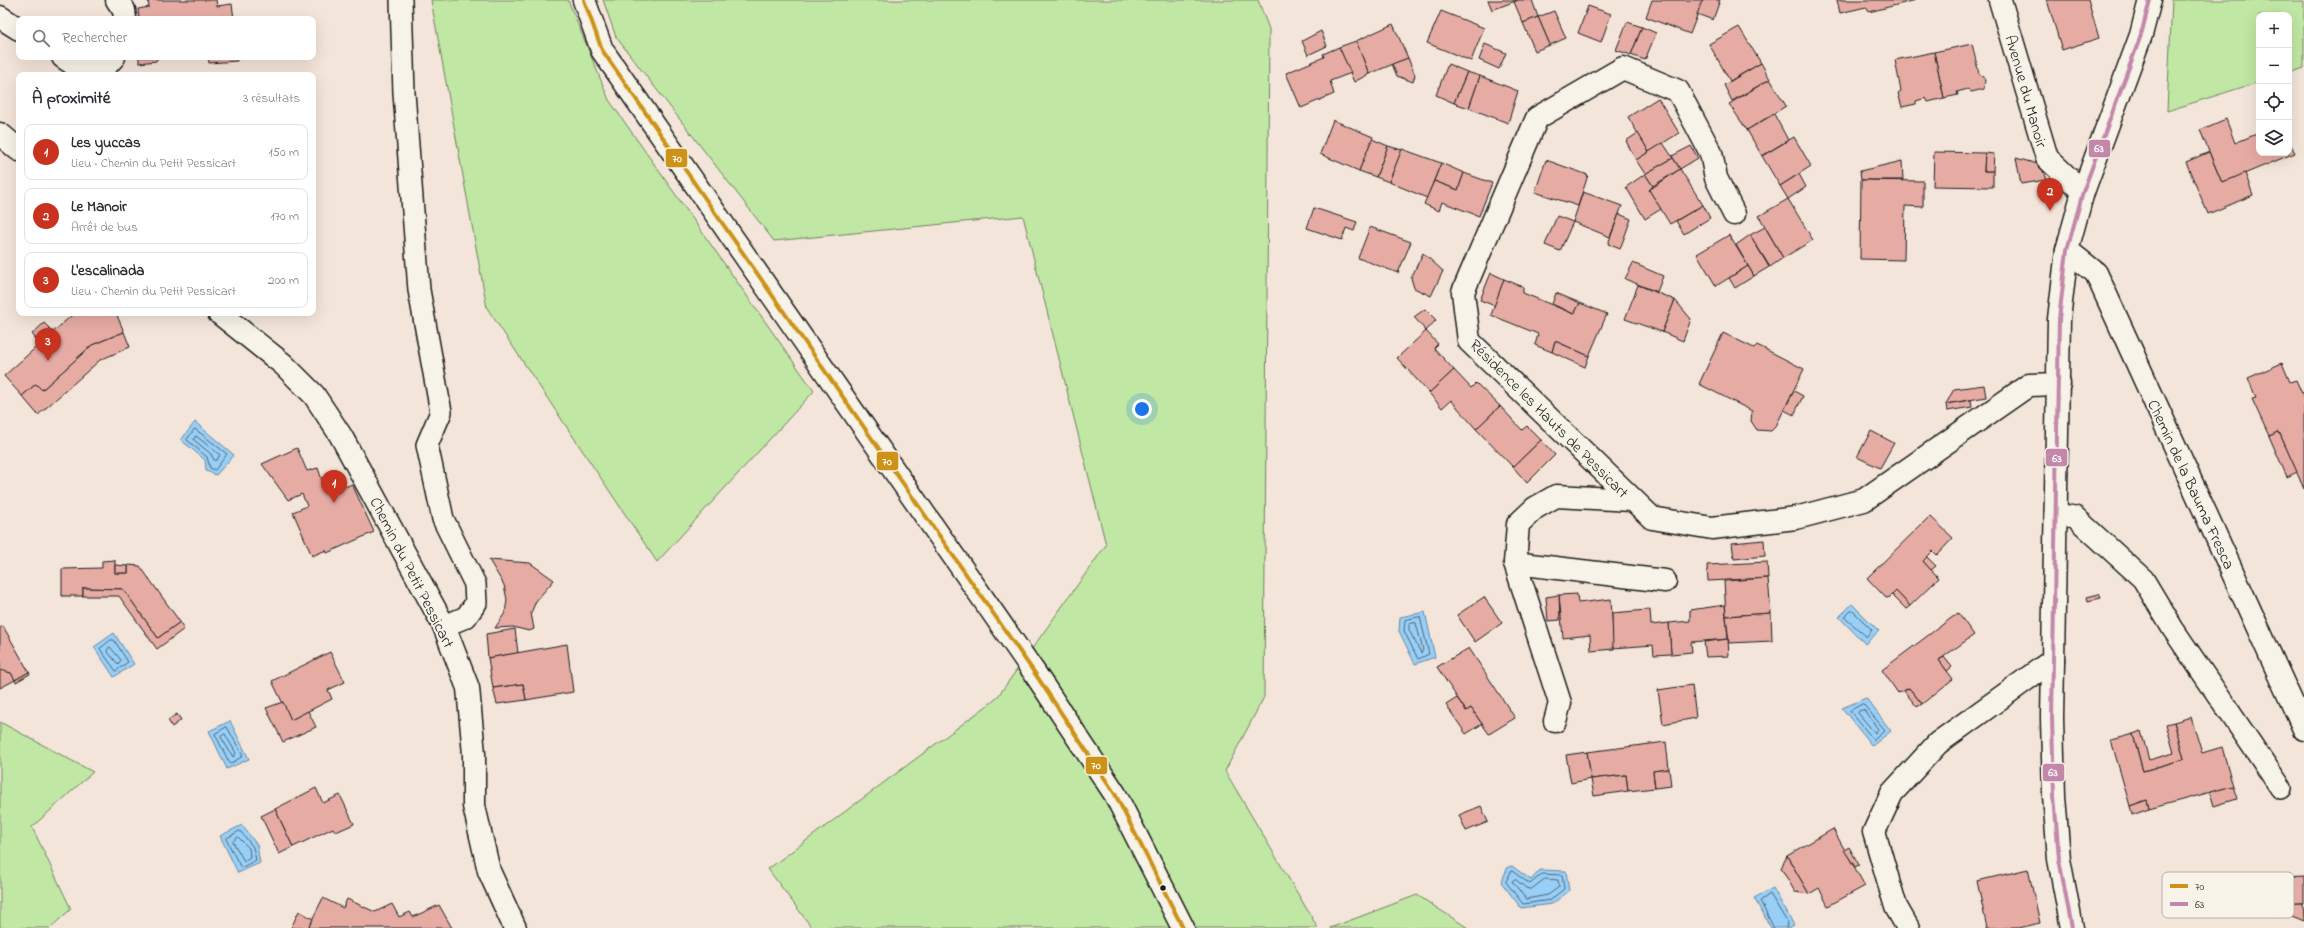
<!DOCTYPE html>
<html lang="fr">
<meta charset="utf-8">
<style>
:root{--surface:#fff;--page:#f7f7f7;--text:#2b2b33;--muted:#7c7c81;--line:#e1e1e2;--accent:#c8321e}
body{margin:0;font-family:"Indie Flower",sans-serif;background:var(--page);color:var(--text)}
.controls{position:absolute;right:12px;top:12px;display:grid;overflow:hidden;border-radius:8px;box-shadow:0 4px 16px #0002}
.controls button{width:36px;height:36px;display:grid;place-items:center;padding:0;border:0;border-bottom:1px solid var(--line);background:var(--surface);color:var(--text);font:20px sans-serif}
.you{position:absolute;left:1142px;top:409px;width:14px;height:14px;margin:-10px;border:3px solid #fff;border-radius:50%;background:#1a73e8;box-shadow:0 0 0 6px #1a73e833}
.badge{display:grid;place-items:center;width:26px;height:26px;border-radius:50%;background:var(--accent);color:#fff;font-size:13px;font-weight:700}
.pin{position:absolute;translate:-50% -33px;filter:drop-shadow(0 1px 2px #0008)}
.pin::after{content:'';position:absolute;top:21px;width:14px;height:12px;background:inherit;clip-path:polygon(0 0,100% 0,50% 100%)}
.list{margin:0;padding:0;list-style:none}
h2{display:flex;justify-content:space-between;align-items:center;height:52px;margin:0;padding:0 16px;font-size:17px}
h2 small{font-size:13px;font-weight:400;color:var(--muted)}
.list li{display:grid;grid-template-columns:26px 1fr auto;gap:12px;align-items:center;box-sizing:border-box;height:56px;margin:0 8px 8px;padding:0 8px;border:1px solid var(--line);border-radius:8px}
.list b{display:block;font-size:15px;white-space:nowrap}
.list p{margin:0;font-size:13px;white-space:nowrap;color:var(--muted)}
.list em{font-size:13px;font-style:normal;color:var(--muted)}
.icon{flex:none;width:22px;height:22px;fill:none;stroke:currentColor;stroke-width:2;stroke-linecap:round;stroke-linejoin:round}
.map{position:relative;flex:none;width:2304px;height:928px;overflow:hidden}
.search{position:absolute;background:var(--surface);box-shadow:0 4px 16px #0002;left:16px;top:16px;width:300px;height:44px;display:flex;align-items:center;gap:10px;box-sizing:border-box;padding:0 14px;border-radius:8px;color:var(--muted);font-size:15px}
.panel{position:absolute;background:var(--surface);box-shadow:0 4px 16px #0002;left:16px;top:72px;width:300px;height:244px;border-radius:8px}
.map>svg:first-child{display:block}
.green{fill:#c0e7a3;stroke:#6e8260}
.water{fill:#98cff7;stroke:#66879f}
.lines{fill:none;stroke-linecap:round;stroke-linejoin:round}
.shore{stroke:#4e6474;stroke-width:1}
.building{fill:#e6aca4;stroke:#1c1c1c}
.service-casing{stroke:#1c1c1c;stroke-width:24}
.minor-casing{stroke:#1c1c1c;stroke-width:25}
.tertiary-casing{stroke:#1c1c1c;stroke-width:25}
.service{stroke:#f7f3e8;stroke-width:21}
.minor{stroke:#f7f3e8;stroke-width:22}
.tertiary{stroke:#f7f3e8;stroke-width:22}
.bus-1-casing{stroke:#f7f3e8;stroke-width:7}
.bus-2-casing{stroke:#f7f3e8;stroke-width:7}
.bus-1{stroke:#cd9218;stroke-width:4}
.bus-2{stroke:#c387aa;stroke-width:4}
.bus-dot{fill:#1c1c1c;stroke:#f7f3e8;stroke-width:1.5}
.labels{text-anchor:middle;stroke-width:4;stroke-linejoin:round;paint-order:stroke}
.street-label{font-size:16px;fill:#1c1c1c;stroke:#f7f3e8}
.key{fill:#f7f3e8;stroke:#b5b2ab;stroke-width:1}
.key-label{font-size:11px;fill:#1c1c1c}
.line-badge{stroke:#f7f3e8;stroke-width:1.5}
.badge-label{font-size:11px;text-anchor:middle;font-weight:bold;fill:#fff}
</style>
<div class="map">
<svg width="2304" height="928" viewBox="0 0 2304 928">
<rect width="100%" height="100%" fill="#f4e5da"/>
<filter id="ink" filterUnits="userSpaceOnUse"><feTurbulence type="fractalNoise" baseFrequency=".025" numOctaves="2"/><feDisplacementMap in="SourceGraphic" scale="8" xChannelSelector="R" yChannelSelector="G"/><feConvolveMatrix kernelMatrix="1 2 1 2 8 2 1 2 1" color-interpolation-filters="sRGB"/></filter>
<g filter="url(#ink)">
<g class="green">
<polygon points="431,0 568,0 609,100 814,391 657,562 487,308"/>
<polygon points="603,0 1258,0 1269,29 1264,697 1225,771 1318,928 812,928 768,869 996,699 1106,545 1023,216 774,241 616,37"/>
<polygon points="2172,0 2304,0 2304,68 2289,73 2289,15 2259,15 2259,82 2167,111"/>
<polygon points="0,722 93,772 32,827 71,909 50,928 0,928"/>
<polygon points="1417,895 1468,928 1330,928"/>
</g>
<g class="water">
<polygon points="195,422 234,455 216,475 206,471 205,460 181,440"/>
<polygon points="1852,604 1879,631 1865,644 1839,617"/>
<polygon points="1425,612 1435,657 1415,664 1399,631 1400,617"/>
<polygon points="114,633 134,664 114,677 94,647"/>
<polygon points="1866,698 1891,731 1872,746 1842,708"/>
<polygon points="230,721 249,759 227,769 209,731"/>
<polygon points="242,825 257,845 260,863 238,873 220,836"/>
<polygon points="1512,866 1531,880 1540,870 1566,871 1569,891 1552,904 1521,908 1501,882 1508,867"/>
<polygon points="1773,888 1794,925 1788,928 1771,928 1754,898"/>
</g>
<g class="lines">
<g class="shore">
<polygon points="195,429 227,454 215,470 210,468 207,457 187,440"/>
<polygon points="196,436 220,455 217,460 214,460 211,454 194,440"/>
<polygon points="1851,611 1853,611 1872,630 1867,637 1845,618"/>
<polygon points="1420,617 1429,654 1418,659 1404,631 1405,620"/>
<polygon points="1416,623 1423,650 1421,653 1409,630 1409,624"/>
<polygon points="111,640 114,640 128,662 116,671 100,649"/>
<polygon points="110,647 121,660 118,664 107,651"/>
<polygon points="1863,704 1885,730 1874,740 1850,711"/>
<polygon points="1864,710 1878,729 1875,733 1858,713 1859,711"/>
<polygon points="227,727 243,756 230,764 215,734"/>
<polygon points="225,734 236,753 233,757 221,737"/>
<polygon points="240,831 253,847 256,860 241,868 226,839"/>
<polygon points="238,837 249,848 250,857 244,861 233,842"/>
<polygon points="1512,871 1530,884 1542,874 1562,875 1564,889 1550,900 1523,904 1506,882"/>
<polygon points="1545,879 1558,880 1559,887 1548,895 1526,899 1512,881 1515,879 1526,888 1531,889"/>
<polyline points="1774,928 1760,901 1770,894 1787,922 1786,928"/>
</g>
</g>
<g class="building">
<polygon points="148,0 216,0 217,6 232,4 234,19 139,19 138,9 149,7"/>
<polygon points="1488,0 1518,0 1492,10"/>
<polygon points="1518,0 1532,0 1538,17 1523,23 1514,2"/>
<polygon points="1652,0 1703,0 1690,34 1646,17"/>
<polygon points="1703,0 1720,0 1713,20 1697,14"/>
<polygon points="1837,0 1916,0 1869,12 1866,7 1840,13"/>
<polygon points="2047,0 2088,0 2099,38 2062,50"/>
<polygon points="1588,6 1611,14 1601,42 1578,33"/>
<polygon points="1441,11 1484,28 1471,61 1427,43"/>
<polygon points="1554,11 1566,38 1550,45 1538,17"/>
<polygon points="1538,17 1550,45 1535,51 1523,23"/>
<polygon points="1627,22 1642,27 1631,55 1616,50"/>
<polygon points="1393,24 1408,58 1369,74 1356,41"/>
<polygon points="1642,27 1656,33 1645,60 1631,55"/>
<polygon points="1739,27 1761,63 1730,81 1709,44"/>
<polygon points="1321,31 1327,46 1308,55 1302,41"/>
<polygon points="1356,41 1369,74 1354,82 1339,47"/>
<polygon points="1485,44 1506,53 1499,69 1479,60"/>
<polygon points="1972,44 1979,74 1983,76 1985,80 1984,89 1971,92 1968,89 1957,92 1958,95 1944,98 1934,52"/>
<polygon points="1339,47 1351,73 1330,81 1334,94 1301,108 1286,73 1324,57 1323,54"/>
<polygon points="1934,52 1944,98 1928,102 1926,98 1916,101 1916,104 1902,107 1898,93 1901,91 1895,60"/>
<polygon points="139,57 158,57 156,61 139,63"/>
<polygon points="208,57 237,57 237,61 209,63"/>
<polygon points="1408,58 1415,75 1413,82 1397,76 1392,64"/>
<polygon points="1761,63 1770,79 1732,101 1724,85"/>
<polygon points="1448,64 1467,72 1454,103 1436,95"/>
<polygon points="1467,72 1480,76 1469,108 1454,103"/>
<polygon points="1480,76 1518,91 1508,123 1469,108"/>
<polygon points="1770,79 1786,106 1747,130 1729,104"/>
<polygon points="1658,98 1679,133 1649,152 1628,117"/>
<polygon points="1774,114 1788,140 1762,156 1747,130"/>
<polygon points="2226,119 2235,143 2259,133 2259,153 2289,153 2289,141 2295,153 2222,183 2200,130"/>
<polygon points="1333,120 1373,137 1359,171 1320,154"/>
<polygon points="1638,133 1649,152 1636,160 1626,141"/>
<polygon points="1794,137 1811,166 1780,186 1762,156"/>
<polygon points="1372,139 1388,146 1376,177 1359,171"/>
<polygon points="1663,143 1673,158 1645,174 1636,160"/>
<polygon points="1388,146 1402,150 1389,182 1376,177"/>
<polygon points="1691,146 1698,158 1680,169 1672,156"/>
<polygon points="1402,149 1441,163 1427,198 1389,182"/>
<polygon points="1934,152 1985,153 1984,171 1993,171 1993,187 1933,186"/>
<polygon points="2209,152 2222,183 2245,173 2253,195 2208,214 2186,162"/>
<polygon points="1985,153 1994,154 1993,171 1984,171"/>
<polygon points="1673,158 1680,169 1653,186 1645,174"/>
<polygon points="2016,158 2041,165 2046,180 2021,184"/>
<polygon points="1546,160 1588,175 1578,206 1535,192"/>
<polygon points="1902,161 1903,180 1861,180 1860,171"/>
<polygon points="1441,163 1464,173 1458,190 1434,181"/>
<polygon points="1680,169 1703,205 1670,224 1649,190"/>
<polygon points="1464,173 1492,183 1479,216 1442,202 1439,211 1424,204 1434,181 1458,190"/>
<polygon points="1645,174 1653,186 1649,190 1661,209 1645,219 1626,187"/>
<polygon points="1799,174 1806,187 1788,199 1780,186"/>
<polygon points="1861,180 1923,181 1923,207 1905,206 1904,260 1860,259"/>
<polygon points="1583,192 1622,206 1610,237 1573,222"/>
<polygon points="1788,199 1813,240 1783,258 1759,216"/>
<polygon points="1703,205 1710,218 1684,234 1676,221"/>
<polygon points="1314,208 1357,222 1354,231 1346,228 1342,240 1307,228"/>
<polygon points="1619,214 1631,219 1620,249 1608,244"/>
<polygon points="1557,216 1573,222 1560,251 1545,245"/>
<polygon points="1370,227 1411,242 1398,273 1358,258"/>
<polygon points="1765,227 1783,258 1770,267 1750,235"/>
<polygon points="1729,235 1748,266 1716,286 1697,254"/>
<polygon points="1750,235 1769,267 1754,276 1736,245"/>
<polygon points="1423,253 1443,271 1431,296 1414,288 1411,278"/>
<polygon points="1633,263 1663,276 1657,292 1625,279"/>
<polygon points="1748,266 1754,276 1735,288 1729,278"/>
<polygon points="1491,273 1504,279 1495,306 1480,300"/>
<polygon points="1504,279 1523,287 1523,293 1574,314 1580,303 1607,314 1589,356 1555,341 1552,352 1535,345 1538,334 1491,315"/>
<polygon points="1638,285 1675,300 1662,332 1625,319"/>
<polygon points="1556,293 1580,303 1574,314 1552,304"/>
<polygon points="1675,300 1691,319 1683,341 1662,332"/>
<polygon points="1425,309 1436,320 1426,331 1414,317"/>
<polygon points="79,313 116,313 124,332 92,345 42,390 36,384 22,396 4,376 71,316"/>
<polygon points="44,323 53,332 40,344 32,334"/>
<polygon points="1426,331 1438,344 1434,348 1454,370 1429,393 1397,358"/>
<polygon points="124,332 130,347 100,360 38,415 22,396 36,384 42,390 92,345"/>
<polygon points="1723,333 1754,348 1757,345 1804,369 1776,426 1771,431 1757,430 1751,421 1752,411 1699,384"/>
<polygon points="1555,341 1589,356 1585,367 1552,352"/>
<polygon points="2282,363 2290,382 2296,380 2304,398 2304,489 2279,432 2269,436 2252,399 2256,398 2248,378"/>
<polygon points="1454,370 1471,388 1476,383 1500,406 1476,429 1451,400 1442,408 1429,393"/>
<polygon points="1984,385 1986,397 1946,404 1954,389"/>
<polygon points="1794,391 1803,396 1794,415 1784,410"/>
<polygon points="1971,400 1972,407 1947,411 1946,404"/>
<polygon points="1500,406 1522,430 1527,426 1541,440 1513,467 1476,429"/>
<polygon points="1871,431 1894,443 1880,468 1857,457"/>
<polygon points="2279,432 2297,472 2287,477 2269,436"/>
<polygon points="1541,440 1555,455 1527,483 1513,467"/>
<polygon points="297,448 307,471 318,468 324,486 337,480 340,489 352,484 374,532 327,553 326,550 312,556 293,512 307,506 302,494 288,500 262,464"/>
<polygon points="1930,516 1953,538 1937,555 1933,551 1923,561 1939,578 1910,606 1896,591 1890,597 1886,598 1867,578"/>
<polygon points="1764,540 1765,556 1734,559 1732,543"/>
<polygon points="1927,557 1936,566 1931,570 1923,561"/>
<polygon points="115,560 115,573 128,573 128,565 140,566 180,622 158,638 123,589 83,588 83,596 62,596 62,569 102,568 102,561"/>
<polygon points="489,560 530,563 554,580 536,601 531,613 534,629 529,631 513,627 495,628 505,613 507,600 504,585"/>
<polygon points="1767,562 1768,578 1708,581 1707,565"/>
<polygon points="115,565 128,566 128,573 115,573"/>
<polygon points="1768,578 1771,613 1726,616 1724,581"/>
<polygon points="83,588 123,589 158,638 180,622 184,629 157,649 119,596 83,596"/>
<polygon points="1896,591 1910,606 1906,609 1892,595"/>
<polygon points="1577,594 1578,603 1611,599 1614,649 1591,651 1590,635 1563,638 1559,595"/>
<polygon points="2099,594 2101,598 2088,601 2087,597"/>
<polygon points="1559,595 1560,620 1548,621 1546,597"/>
<polygon points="1484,597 1502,623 1475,642 1457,615"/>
<polygon points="1725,605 1728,639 1691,642 1692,652 1671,654 1669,623 1690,621 1690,610"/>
<polygon points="1647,610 1650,610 1651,625 1669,623 1671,654 1654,655 1653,645 1613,648 1612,613"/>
<polygon points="1771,613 1772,641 1729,643 1726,616"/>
<polygon points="1958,613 1974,635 1939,660 1953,679 1922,704 1909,688 1898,693 1882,670"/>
<polygon points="3,626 29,672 15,680 11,673 0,670 0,628"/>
<polygon points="515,629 518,653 488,658 486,634"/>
<polygon points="1728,639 1729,656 1706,657 1704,642"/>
<polygon points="567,644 573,692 526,700 523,684 493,688 488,658"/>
<polygon points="1469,648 1515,718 1489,734 1471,708 1466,711 1437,667"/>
<polygon points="330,652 345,682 328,690 332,699 291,720 272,681"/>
<polygon points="1944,657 1952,667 1947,671 1939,660"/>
<polygon points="0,670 11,673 15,680 0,688"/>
<polygon points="29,672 30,674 16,682 15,680"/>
<polygon points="523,684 526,700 497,704 493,688"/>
<polygon points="1692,685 1696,718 1663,724 1658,690"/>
<polygon points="1909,688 1922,704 1917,707 1904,691"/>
<polygon points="1457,698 1466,711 1471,708 1482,724 1466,734 1446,705"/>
<polygon points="283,702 291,720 308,711 316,727 283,742 266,708"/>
<polygon points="177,714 181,720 172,727 168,720"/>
<polygon points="2191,717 2202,753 2222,747 2233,786 2149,809 2147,800 2130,806 2111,740 2133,734 2143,771 2184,759 2174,722"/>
<polygon points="2174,722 2184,759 2143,771 2133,734 2141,731 2149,760 2174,753 2166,724"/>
<polygon points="1666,742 1669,769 1653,771 1655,788 1628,791 1626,775 1591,779 1587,752"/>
<polygon points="1587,752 1591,779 1571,783 1566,755"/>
<polygon points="1669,769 1671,786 1655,788 1653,771"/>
<polygon points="1626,775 1628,791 1594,796 1591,779"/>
<polygon points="2233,786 2237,799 2214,806 2210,792"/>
<polygon points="316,788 323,803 340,795 354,824 336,832 333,828 293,847 275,809"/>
<polygon points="2147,800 2149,809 2132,815 2130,806"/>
<polygon points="1481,806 1488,822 1466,831 1459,815"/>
<polygon points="275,809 293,847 279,854 261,816"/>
<polygon points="1833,829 1865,886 1828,906 1819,888 1809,894 1787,856"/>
<polygon points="1849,847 1859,865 1855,867 1844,850"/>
<polygon points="1787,856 1809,894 1795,892 1781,868"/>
<polygon points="2028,869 2040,923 2019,928 1987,928 1977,881"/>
<polygon points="2304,877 2304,903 2272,904 2270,879"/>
<polygon points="323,898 343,908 347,899 375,912 392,904 399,917 410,912 413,917 439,905 452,928 308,928"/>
<polygon points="2303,903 2304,921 2292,916 2272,917 2272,904"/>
<polygon points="299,911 313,919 308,928 291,928"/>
</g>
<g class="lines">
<defs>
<g id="service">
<polyline points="401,0 404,93 419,290 441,412 427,445 443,519 475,584 476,603 466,617 444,626"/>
<polyline points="2055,514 2075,517 2143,579 2173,629 2281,788"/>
</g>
<g id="minor">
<polyline points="117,0 124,10 125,19"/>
<polyline points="584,0 602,50 1034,672 1115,794 1183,928"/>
<polyline points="2000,0 2047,158 2083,192"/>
<polyline points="0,17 19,29"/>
<polyline points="63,57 81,69 105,67 114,57"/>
<polyline points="0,134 19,150"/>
<polyline points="1734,214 1716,178 1711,153 1678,91 1623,68 1537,118 1463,292 1469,341 1652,518 1712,528 1796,518 1864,500 2029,385 2059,384"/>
<polyline points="2067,250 2096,273 2304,729"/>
<polyline points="219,313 283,364 314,395 341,436 444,626 468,688 474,754 474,806 489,871 515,928"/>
<polyline points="1515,563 1665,581"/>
<polyline points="1555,721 1560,703 1515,563 1518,524 1535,508 1556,496 1632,500"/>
<polyline points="1908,928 1896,907 1874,832 1892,793 1938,743 2053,660"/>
</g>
<polyline id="tertiary" points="2072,928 2059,859 2054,796 2052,718 2059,319 2067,250 2083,192 2141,35 2150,0"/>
</defs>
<use href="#service" class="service-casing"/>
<use href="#minor" class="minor-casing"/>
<use href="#tertiary" class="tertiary-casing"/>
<use href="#service" class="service"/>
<use href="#minor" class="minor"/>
<use href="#tertiary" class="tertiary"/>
<defs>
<polyline id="bus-1" points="584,0 602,50 1034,672 1115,794 1183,928"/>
<polyline id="bus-2" points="2072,928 2059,859 2054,796 2052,718 2059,319 2067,250 2083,192 2141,35 2150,0"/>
</defs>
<use href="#bus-1" class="bus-1-casing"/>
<use href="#bus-2" class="bus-2-casing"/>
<use href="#bus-1" class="bus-1"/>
<use href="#bus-2" class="bus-2"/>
</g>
</g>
<circle class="bus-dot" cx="1163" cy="888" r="3.5"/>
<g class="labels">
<g class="street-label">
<text transform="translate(2027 91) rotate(74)" y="6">Avenue du Manoir</text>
<text transform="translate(1550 418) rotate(45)" y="6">Résidence les Hauts de Pessicart</text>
<text transform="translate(2192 484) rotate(65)" y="6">Chemin de la Bauma Fresca</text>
<text transform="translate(413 572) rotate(63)" y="6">Chemin du Petit Pessicart</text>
</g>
</g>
<rect x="2162" y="872" width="132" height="46" rx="6" class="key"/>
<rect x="2170" y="884" width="18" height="4" fill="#cd9218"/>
<rect x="2170" y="902" width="18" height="4" fill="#c387aa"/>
<g class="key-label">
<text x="2195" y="890">70</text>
<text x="2195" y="908">63</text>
</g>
<g class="line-badge">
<rect x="2088" y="139" width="23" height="19" rx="4" fill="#c387aa"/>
<rect x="665" y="148" width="23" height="20" rx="4" fill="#cd9218"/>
<rect x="2045" y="448" width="23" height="19" rx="4" fill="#c387aa"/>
<rect x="876" y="451" width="23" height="20" rx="4" fill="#cd9218"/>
<rect x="1085" y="756" width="23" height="19" rx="4" fill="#cd9218"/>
<rect x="2042" y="763" width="23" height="19" rx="4" fill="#c387aa"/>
</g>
<g class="badge-label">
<text x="2099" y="152">63</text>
<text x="677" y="162">70</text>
<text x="2057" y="462">63</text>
<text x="887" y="465">70</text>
<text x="1096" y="769">70</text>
<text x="2053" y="776">63</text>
</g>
</svg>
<div class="controls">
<button>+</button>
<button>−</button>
<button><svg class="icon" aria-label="locate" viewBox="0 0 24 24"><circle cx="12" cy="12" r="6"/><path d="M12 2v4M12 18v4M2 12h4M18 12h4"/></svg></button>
<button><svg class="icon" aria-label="layers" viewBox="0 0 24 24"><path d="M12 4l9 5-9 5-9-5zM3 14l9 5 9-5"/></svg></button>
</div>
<div class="you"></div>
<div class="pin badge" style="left:334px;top:503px">1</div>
<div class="pin badge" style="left:2050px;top:211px">2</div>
<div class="pin badge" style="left:48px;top:361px">3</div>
<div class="search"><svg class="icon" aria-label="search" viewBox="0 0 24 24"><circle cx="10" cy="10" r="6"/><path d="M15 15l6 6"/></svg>Rechercher</div>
<section class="panel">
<h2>À proximité<small>3 résultats</small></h2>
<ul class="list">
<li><span class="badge">1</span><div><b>Les yuccas</b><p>Lieu · Chemin du Petit Pessicart</p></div><em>150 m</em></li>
<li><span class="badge">2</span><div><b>Le Manoir</b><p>Arrêt de bus</p></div><em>170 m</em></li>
<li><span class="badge">3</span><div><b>L'escalinada</b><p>Lieu · Chemin du Petit Pessicart</p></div><em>200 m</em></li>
</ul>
</section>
</div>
